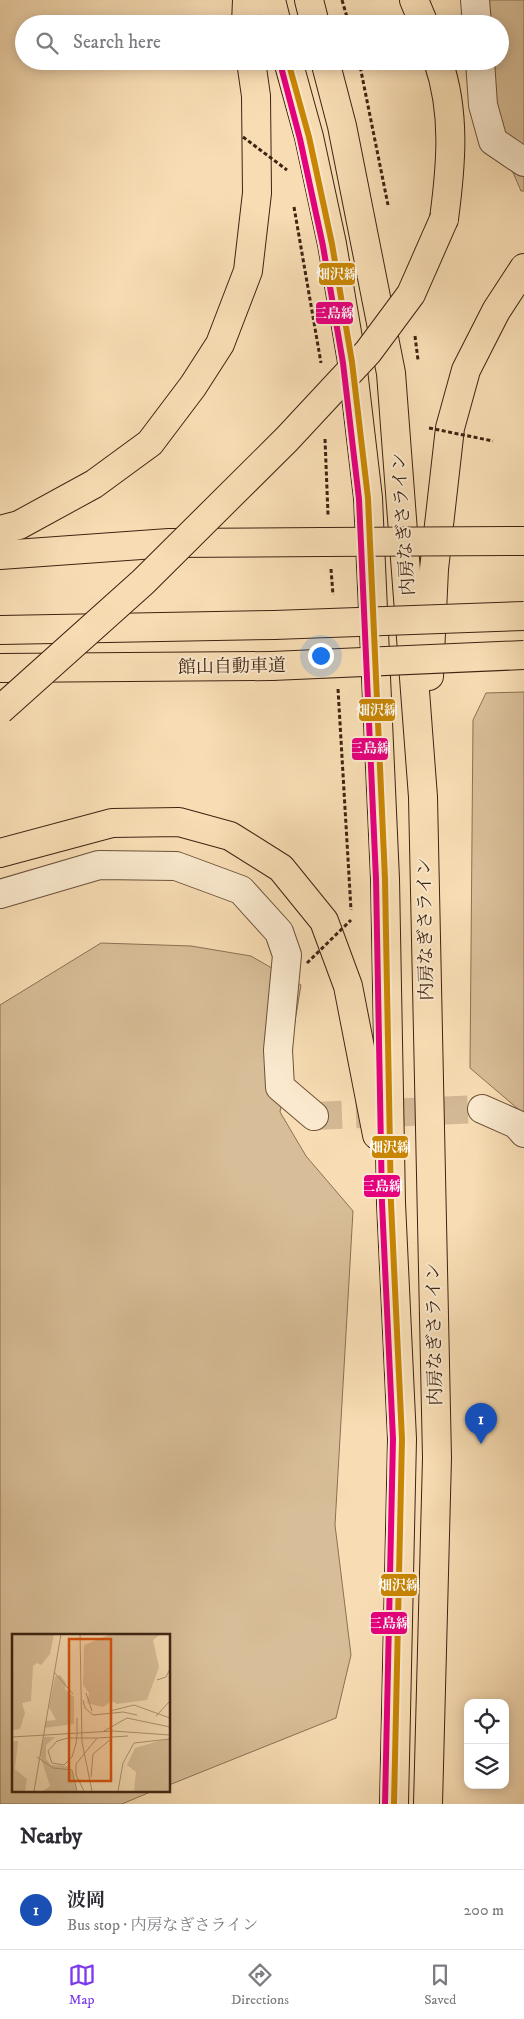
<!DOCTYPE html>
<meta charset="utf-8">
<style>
:root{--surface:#fff;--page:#f2f2f3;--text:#2b2b33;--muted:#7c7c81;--line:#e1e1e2;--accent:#7c3aed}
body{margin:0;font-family:"IM FELL DW Pica","Noto Serif JP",serif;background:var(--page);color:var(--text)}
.controls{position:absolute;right:15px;bottom:15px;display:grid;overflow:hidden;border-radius:10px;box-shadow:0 2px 12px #0003}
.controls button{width:45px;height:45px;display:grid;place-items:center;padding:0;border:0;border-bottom:1px solid var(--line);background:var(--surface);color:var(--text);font:25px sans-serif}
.you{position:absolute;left:320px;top:655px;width:18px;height:18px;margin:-12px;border:4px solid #fff;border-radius:50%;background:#1a73e8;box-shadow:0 0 0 8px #1a73e833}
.badge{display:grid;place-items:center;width:32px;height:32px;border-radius:50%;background:var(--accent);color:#fff;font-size:16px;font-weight:700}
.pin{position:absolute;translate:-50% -41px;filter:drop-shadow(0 1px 2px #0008)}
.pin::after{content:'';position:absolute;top:26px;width:18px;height:15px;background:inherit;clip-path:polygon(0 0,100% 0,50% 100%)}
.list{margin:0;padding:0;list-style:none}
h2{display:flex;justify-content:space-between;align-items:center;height:65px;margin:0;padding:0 20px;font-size:21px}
h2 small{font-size:16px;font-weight:400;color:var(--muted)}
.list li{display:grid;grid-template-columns:32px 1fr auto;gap:15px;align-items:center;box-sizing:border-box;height:80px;padding:0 20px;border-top:1px solid var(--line)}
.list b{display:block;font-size:19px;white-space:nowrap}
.list p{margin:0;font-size:16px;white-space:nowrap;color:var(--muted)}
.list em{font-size:16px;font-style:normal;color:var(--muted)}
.icon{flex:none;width:28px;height:28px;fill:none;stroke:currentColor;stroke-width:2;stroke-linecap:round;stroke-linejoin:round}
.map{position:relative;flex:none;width:524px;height:1804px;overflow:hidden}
.search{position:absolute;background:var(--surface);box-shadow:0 2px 12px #0003;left:15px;right:15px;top:15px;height:55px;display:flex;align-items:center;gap:12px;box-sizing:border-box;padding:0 18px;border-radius:28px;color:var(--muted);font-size:19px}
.sheet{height:145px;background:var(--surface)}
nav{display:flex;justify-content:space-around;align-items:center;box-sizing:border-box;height:70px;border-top:1px solid var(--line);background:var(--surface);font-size:14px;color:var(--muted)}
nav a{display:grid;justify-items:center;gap:2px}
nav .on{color:var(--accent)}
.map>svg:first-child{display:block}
.green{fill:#d8be98;stroke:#8a7155}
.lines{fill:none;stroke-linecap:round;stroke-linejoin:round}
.minor-tunnel{stroke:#d3b894;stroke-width:28;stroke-dasharray:28 14;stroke-linecap:butt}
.minor-casing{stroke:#6c523a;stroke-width:30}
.highway-casing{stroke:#3d2412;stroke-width:30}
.path{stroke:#3d2412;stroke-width:3;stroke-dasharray:4 2.5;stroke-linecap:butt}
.minor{stroke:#fae9ce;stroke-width:28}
.highway{stroke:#f8ddb4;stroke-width:28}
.highway-bridge-casing{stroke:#3d2412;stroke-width:30;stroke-linecap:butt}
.path-bridge{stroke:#3d2412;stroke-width:3;stroke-dasharray:4 2.5;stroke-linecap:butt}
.highway-bridge{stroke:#f8ddb4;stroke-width:28}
.bus-1-casing{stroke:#fae9ce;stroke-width:10}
.bus-2-casing{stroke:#fae9ce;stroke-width:10}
.bus-1{stroke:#c88604;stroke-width:6}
.bus-2{stroke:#e5007d;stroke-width:6}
.labels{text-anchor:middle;stroke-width:4;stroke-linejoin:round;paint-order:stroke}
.street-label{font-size:18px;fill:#3d2412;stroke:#fae9ce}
.inset-road{fill:none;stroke:#ad9373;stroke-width:1}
.view{fill:#d7540d;fill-opacity:0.15;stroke:#d7540d;stroke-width:2.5}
.inset-edge{fill:none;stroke:#3d2412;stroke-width:2.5}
.line-badge{stroke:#fae9ce;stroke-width:2}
.badge-label{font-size:14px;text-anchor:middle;font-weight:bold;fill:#fff}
</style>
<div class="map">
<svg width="524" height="1804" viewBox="0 0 524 1804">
<rect width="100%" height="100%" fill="#f8ddb4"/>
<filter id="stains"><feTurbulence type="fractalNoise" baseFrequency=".004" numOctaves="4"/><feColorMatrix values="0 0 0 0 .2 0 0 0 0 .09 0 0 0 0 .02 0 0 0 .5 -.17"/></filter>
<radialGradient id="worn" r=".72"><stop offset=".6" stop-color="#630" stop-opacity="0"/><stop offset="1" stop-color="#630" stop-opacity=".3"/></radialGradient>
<g class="green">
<polygon points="489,0 524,0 524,191 521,191 499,140 491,61 500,61 500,24 490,24"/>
<polygon points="524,692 524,1114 470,1068 473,720 486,693"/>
<polygon points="101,943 191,946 251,956 301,985 280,1112 306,1156 353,1211 335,1525 351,1655 336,1718 169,1785 169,1635 14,1635 14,1790 155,1790 122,1804 0,1804 0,1005"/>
</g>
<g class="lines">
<polyline class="minor-tunnel" points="314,1116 482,1109"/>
<defs>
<g id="minor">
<polyline points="475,0 477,24"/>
<polyline points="480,61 483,105 493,141 524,162"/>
<polyline points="0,894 99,865 176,866 241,890 279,932 287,955 278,1050 280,1087 314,1116"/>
<polyline points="482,1109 516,1124 524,1133"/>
</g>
<g id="highway">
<polyline points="271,0 277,24"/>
<polyline points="309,0 315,24"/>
<polyline points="414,0 424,24"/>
<polyline points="246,24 247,0"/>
<polyline points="288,61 309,137 332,244 352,362 368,498 385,879 391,1203 402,1439 394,1804"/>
<polyline points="325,61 342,126 391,373 423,797 437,1458 428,1804"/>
<path d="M438 61C456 113 451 166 444 219"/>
<polyline points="0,530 19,525 94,484 150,443 193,386 220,344 248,271 257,193 256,96 251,61"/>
<polyline points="0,555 169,543 324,542"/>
<polyline points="0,630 274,625"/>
<polyline points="0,668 272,666"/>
<polyline points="429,676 434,569 450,428 466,370 496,311 524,268"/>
<polyline points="0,853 112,823 179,822 230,836 281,868 324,921 348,986 377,1135"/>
</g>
</defs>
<use href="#minor" class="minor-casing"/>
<use href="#highway" class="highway-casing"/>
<g class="path">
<polyline points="342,0 349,24"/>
<polyline points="359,61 388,205"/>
<polyline points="294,207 321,363"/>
<polyline points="415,336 418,360"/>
<polyline points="325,439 328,515"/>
<polyline points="331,569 333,595"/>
<polyline points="338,689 351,910"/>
</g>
<use href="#minor" class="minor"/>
<use href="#highway" class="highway"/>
<defs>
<g id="highway-bridge">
<polyline points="324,542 524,541"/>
<polyline points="274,625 524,616"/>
<polyline points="272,666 524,655"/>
<polyline points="0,710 143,582 287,439 368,352 411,294 444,219"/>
</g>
</defs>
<use href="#highway-bridge" class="highway-bridge-casing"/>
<g class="path-bridge">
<polyline points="243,137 287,170"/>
<polyline points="429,428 493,441"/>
<polyline points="307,963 351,920"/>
</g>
<use href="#highway-bridge" class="highway-bridge"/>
<defs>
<polyline id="bus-1" points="288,61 309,137 332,244 352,362 368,498 385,879 391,1203 402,1439 394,1804"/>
<polyline id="bus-2" points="280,63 300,139 323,246 343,363 359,499 376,879 382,1203 393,1439 385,1804"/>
</defs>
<use href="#bus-1" class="bus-1-casing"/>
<use href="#bus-2" class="bus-2-casing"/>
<use href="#bus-1" class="bus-1"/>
<use href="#bus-2" class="bus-2"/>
</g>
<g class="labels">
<g class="street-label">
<text transform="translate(403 524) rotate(-94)" y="6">内房なぎさライン</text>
<text transform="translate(232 666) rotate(-1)" y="6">館山自動車道</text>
<text transform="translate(425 929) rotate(-91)" y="6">内房なぎさライン</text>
<text transform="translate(434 1334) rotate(-91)" y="6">内房なぎさライン</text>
</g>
</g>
<g transform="translate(12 1634)">
<rect width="158" height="158" fill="#f8ddb4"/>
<path d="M0 0H42L38 20 29 31 25 29 21 32 19 67 10 69 13 79 8 95 0 96ZM99 0H149L141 6 147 33 135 66 105 70 100 67 91 73 75 69 77 59 71 51 72 11ZM48 41 54 49 53 55 62 63V90L32 94 34 87 44 86 37 73 43 43ZM32 103H43L34 111V125L39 131 58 132 65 157H31L38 152 28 121ZM157 104V157H122L124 138 115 131 123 114ZM0 107H6L3 135 15 145 13 157H0Z" fill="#d8be98"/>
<path class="inset-road" d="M68 0 70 108 80 157M42 38 61 60M145 46 154 43 158 35M74 59 80 77M71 66 73 74 81 81 111 78 125 81M98 77 122 71 158 84M144 82 158 67M65 84V102L64 109 63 113 60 123 52 131 40 129 36 117 45 107 56 104H86L116 102M92 97 115 84 158 93M0 103 101 97 158 101M25 123 41 134 60 136 65 157M79 143 81 120 99 105M22 157 49 0M72 157 64 141V130L85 104M106 157 111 129 122 109 158 105"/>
<path class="view" d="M57 5H99V147H57Z"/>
<rect width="158" height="158" class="inset-edge"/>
</g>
<g class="line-badge">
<rect x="318" y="262" width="38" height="24" rx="5" fill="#c88604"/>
<rect x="315" y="301" width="39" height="24" rx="5" fill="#e5007d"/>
<rect x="358" y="698" width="38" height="24" rx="5" fill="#c88604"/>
<rect x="351" y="737" width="38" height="24" rx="5" fill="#e5007d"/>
<rect x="371" y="1135" width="38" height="24" rx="5" fill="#c88604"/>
<rect x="363" y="1174" width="38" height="24" rx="5" fill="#e5007d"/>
<rect x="380" y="1573" width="38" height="24" rx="5" fill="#c88604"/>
<rect x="370" y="1611" width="38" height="24" rx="5" fill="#e5007d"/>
</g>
<g class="badge-label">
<text x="337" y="279">畑沢線</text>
<text x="334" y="318">三島線</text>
<text x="377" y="715">畑沢線</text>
<text x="370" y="753">三島線</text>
<text x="390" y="1152">畑沢線</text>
<text x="382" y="1191">三島線</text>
<text x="399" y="1590">畑沢線</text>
<text x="389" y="1628">三島線</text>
</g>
<rect width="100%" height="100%" filter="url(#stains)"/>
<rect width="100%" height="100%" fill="url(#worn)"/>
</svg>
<div class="controls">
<button><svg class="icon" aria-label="locate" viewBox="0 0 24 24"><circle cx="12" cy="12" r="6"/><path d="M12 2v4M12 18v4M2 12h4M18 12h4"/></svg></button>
<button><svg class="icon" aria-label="layers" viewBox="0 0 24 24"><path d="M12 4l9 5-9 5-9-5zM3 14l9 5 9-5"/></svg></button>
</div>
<div class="you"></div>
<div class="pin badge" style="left:481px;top:1444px;background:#1a4fb4">1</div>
<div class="search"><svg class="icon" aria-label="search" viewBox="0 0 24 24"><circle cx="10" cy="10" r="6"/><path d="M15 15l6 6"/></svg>Search here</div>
</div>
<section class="sheet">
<h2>Nearby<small></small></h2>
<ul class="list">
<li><span class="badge" style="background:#1a4fb4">1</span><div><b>波岡</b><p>Bus stop · 内房なぎさライン</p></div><em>200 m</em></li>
</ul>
</section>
<nav>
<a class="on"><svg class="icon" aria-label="map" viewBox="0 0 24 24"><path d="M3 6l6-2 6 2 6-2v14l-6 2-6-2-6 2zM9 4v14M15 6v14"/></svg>Map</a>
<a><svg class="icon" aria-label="directions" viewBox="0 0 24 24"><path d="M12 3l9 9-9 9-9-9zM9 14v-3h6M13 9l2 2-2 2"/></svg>Directions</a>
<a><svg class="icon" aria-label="saved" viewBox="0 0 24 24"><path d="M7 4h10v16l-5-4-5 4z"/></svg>Saved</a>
</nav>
